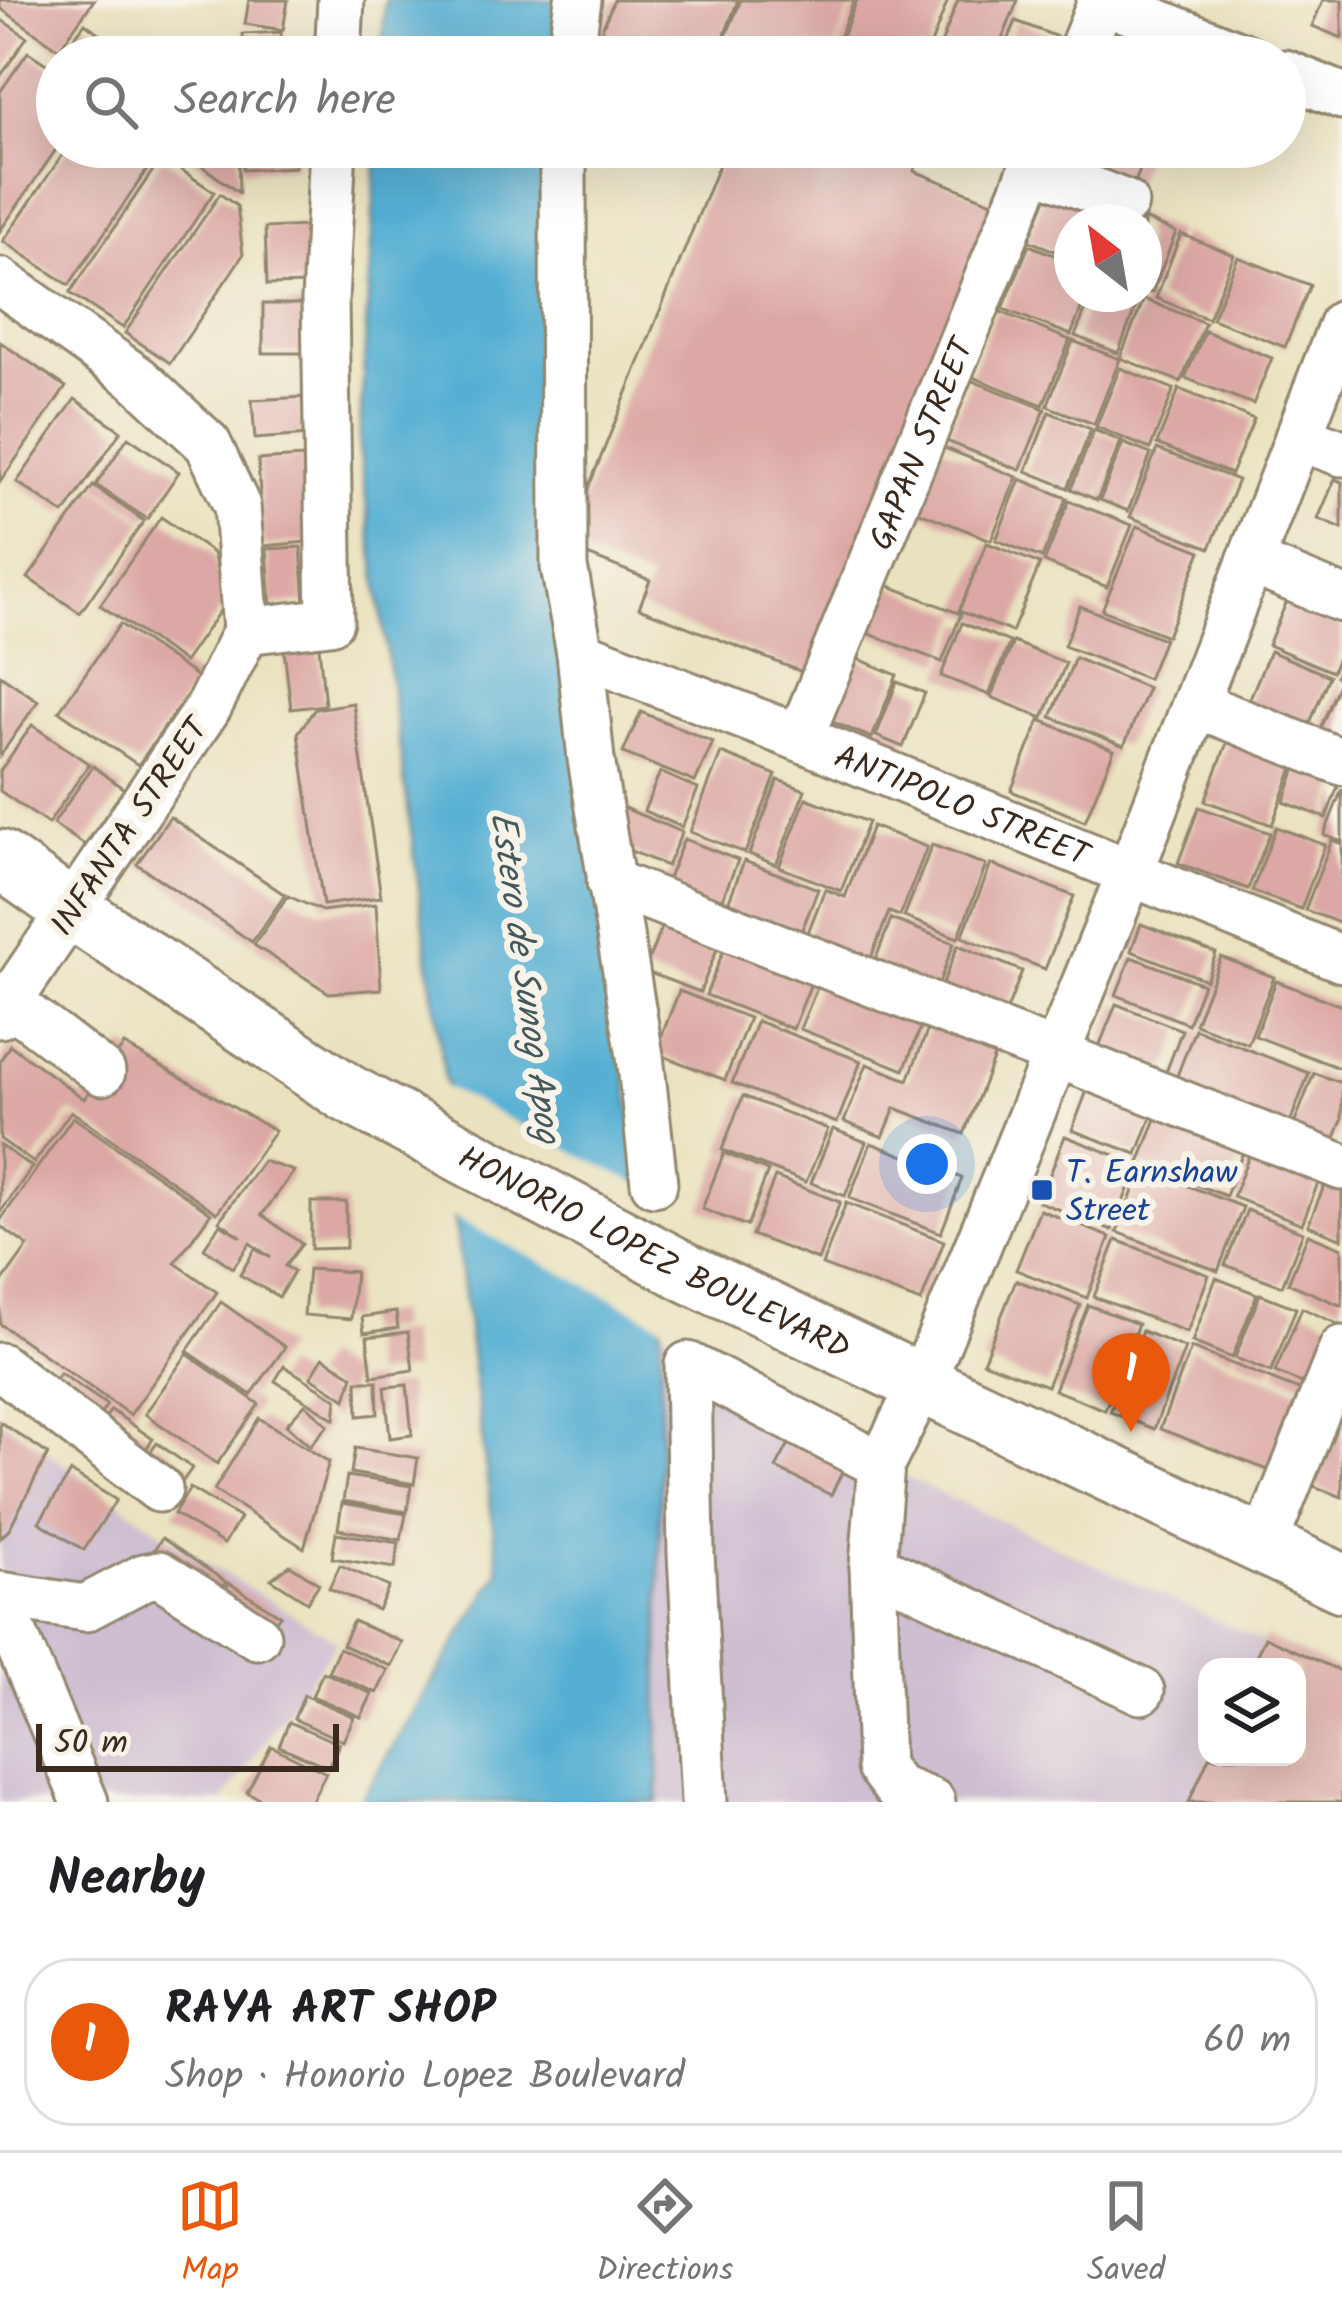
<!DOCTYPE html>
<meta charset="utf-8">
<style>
:root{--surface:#fff;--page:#f2f2f2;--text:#202124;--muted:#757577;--line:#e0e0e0;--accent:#ea580c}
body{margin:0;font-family:Kalam,sans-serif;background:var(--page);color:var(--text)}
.controls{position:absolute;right:36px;bottom:36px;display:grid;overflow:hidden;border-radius:24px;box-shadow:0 12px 48px #0002}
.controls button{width:108px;height:108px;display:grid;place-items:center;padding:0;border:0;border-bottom:3px solid var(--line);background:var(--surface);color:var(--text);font:60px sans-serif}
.compass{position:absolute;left:1054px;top:204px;width:108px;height:108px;border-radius:50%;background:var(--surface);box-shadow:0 12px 48px #0002;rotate:329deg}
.scale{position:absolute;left:36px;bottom:30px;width:303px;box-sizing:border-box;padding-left:12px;border:6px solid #3b2a1e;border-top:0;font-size:33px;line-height:42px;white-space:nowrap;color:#3b2a1e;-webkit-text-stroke:9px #f7f3e8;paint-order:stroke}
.you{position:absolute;left:927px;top:1164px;width:42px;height:42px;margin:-30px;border:9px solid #fff;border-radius:50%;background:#1a73e8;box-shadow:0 0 0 18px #1a73e833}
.badge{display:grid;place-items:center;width:78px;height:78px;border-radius:50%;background:var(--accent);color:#fff;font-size:39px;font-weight:700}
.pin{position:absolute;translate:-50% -99px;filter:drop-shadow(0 3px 6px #0008)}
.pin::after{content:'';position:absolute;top:63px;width:42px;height:36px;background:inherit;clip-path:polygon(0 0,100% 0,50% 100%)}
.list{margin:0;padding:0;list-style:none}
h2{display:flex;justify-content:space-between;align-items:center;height:156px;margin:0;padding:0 48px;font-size:51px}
h2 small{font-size:39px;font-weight:400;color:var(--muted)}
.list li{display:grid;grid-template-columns:78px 1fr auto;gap:36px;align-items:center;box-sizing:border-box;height:168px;margin:0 24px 24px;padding:0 24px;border:3px solid var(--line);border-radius:48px}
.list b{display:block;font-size:45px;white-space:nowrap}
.list p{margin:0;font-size:39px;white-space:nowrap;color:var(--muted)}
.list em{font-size:39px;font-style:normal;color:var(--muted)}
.icon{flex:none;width:66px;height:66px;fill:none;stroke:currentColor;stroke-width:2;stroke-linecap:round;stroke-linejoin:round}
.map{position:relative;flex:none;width:1342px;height:1802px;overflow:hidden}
.search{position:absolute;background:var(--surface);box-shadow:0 12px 48px #0002;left:36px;right:36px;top:36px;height:132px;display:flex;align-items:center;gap:30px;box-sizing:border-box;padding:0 42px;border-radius:66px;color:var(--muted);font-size:45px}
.sheet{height:348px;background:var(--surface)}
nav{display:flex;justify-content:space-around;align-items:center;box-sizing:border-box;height:168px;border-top:3px solid var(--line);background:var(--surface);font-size:33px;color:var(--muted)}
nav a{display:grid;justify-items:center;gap:6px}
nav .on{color:var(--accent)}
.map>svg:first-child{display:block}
.industrial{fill:#cebed1;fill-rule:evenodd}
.water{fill:#55afd3;stroke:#486c78;stroke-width:3}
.pier{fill:#eae2bf}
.building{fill:#dca8a5}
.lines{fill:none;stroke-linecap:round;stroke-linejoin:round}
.minor-casing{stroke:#92866e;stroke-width:51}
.major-casing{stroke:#92866e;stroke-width:63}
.minor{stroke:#fff;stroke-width:45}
.major{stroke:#fff;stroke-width:57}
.transit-dot{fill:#1a4fb4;stroke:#f7f3e8;stroke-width:4.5}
.labels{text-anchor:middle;stroke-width:12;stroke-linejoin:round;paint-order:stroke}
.street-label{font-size:33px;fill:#3b2a1e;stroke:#f7f3e8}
.transit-label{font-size:33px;fill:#164399;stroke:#f7f3e8;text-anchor:start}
.water-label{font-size:36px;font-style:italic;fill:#44595d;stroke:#f7f3e8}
</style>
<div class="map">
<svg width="1342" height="1802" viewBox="0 0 1342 1802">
<rect width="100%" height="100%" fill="#f7f3e8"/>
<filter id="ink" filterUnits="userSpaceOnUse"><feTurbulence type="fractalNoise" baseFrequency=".00833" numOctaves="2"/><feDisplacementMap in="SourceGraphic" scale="24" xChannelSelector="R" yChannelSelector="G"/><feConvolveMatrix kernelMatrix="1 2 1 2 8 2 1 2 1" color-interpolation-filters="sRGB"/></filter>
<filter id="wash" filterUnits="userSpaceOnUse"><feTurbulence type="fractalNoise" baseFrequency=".004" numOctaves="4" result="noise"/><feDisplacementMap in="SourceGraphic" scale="48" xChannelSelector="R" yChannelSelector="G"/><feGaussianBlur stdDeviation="2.7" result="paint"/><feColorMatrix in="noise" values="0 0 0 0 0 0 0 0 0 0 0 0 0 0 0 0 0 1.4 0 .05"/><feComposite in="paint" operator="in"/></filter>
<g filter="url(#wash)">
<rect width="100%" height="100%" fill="#eae2bf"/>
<g class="industrial">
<path d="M661 1327 718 1391 1342 1678V1802H658ZM1207 1667H1297V1757H1207Z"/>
<polygon points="0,1419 193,1555 337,1641 222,1802 0,1802"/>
</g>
<g class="water">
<polygon points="385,0 563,0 557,57 382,57"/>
<polygon points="377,147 552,147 558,582 661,1327 658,1802 359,1802 499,1572 449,1177 446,1089 359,447"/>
</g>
<polygon class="pier" points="439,1084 648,1189 666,1319 663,1325 447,1214 443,1177"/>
<g id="blocks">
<g class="building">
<polygon points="0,0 94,0 59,49 0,8"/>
<polygon points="249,0 288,0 283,30 245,24"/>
<polygon points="614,0 738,0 722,42 760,57 657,57 600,34"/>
<polygon points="741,0 854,0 831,57 766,57 724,41"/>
<polygon points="857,0 948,0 926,57 834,57"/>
<polygon points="958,0 1018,0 995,57 973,57 941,44"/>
<polygon points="1323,0 1342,0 1342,38 1312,26"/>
<polygon points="0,19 27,37 0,77"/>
<polygon points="1016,21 1073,43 1068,57 1001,57"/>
<polygon points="85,23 130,57 59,57"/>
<polygon points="281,32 282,57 244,57 243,34"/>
<polygon points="1110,40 1145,53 1143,57 1103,57"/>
<polygon points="28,52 57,71 57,148 0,231 0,92"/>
<polygon points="68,147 151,147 159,152 69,285 3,241"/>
<polygon points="177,147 238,147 239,193 206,169"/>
<polygon points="242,147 294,147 295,167 243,170"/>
<polygon points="726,147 877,147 917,163 914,171 1005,207 815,677 639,608 650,580 565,546"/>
<polygon points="1068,147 1141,147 1148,150 1127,202 1057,174"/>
<polygon points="162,157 214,192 123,328 70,293"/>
<polygon points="1052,176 1118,222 1072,222 1072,258 1027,240"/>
<polygon points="220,194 237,206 243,255 170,363 125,333"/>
<polygon points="1127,212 1176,232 1152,293 1144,290 1144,222 1124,222"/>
<polygon points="308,226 310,284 267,285 265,228"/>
<polygon points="1181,234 1234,255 1208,319 1156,298"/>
<polygon points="1029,245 1072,262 1072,294 1087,294 1071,335 1003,309"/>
<polygon points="1238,257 1310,285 1285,347 1212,319"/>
<polygon points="1092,294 1141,294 1118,353 1075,336"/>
<polygon points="1144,299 1205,323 1181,382 1120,358"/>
<rect x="263" y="304" width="45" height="49"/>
<polygon points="996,310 1070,340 1043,405 970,376"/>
<polygon points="1205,331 1272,358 1253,404 1185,378"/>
<polygon points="1073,341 1120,359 1094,424 1047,406"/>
<polygon points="0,342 66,387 0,482"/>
<polygon points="1120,368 1174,389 1150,449 1096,427"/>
<polygon points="970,380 1045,409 1020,470 946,441"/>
<polygon points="1179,389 1254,419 1231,474 1157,444"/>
<polygon points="306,397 309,435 255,439 252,400"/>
<polygon points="75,399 121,431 64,514 17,482"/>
<polygon points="1049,412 1091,429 1068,488 1026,471"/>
<polygon points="1094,430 1121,441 1097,500 1071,489"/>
<polygon points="128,437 179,472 147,519 96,485"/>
<polygon points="1123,443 1151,454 1128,511 1100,500"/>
<polygon points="940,446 1017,477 991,540 914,510"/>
<polygon points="1157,449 1238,480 1210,548 1130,517"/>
<polygon points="303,457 308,542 263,546 258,460"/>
<polygon points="1020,479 1067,498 1042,558 996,540"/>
<polygon points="1335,479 1342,482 1342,529 1318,519"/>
<polygon points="93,486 144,521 80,613 28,578"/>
<polygon points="1069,501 1132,525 1107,587 1044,562"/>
<polygon points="161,517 213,553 226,602 184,662 100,605"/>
<polygon points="1137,526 1201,551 1167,636 1102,610"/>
<polygon points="987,543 1040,564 1012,632 959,611"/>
<polygon points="301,547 305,603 271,605 267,549"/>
<polygon points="887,585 961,614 942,662 867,633"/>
<polygon points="1294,585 1342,605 1342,648 1332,672 1268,645"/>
<polygon points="1080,606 1164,639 1148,679 1064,646"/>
<polygon points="962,623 1010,642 989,695 941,676"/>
<polygon points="120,624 199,678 138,765 59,711"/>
<polygon points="318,637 325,705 291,709 283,641"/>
<polygon points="1013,642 1066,663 1043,718 991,697"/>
<polygon points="1270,651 1329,676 1305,735 1245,710"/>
<polygon points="856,658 897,675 872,738 830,721"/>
<polygon points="1075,658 1148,688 1124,746 1051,717"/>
<polygon points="1342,661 1342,749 1316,738 1341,679 1336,676"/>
<polygon points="0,675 38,701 0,756"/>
<polygon points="897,682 925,693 903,747 876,736"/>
<polygon points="353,703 381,897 323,905 298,733 315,709"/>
<polygon points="641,712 713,742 695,782 623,753"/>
<polygon points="1040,720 1114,750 1085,821 1011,791"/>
<polygon points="32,725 89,764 48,824 0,791 0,771"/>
<polygon points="1233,727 1299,752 1272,825 1205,801"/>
<polygon points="721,753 776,775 745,853 690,832"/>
<polygon points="1300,757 1342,776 1326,818 1284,802"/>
<polygon points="93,766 124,789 85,845 53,824"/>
<polygon points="660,772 698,789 682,827 644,811"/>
<polygon points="778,780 805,790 776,865 749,854"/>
<polygon points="1342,789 1342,842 1324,835"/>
<polygon points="806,798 868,822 841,891 779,867"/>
<polygon points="1199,807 1270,833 1248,889 1178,863"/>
<polygon points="624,808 682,832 667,866 609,842"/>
<polygon points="170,817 285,895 252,942 137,864"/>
<polygon points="872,826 927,847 900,916 889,912 865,973 802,948 825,889 845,897"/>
<polygon points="1276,827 1325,845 1301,909 1252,891"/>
<polygon points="684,839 738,860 715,917 661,896"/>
<polygon points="1332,840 1342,844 1342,924 1305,910"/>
<polygon points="932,845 986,865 958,938 904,917"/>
<polygon points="744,861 818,889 794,950 721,922"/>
<polygon points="991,864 1074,896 1045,969 962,937"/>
<polygon points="288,896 322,911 376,904 381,989 329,993 254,945"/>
<polygon points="668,912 723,934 700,992 644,971"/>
<polygon points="891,919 954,943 931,1004 868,979"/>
<polygon points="1141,924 1216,953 1206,980 1131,951"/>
<polygon points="730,934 817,968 793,1029 706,995"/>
<polygon points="958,945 1022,971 999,1031 934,1006"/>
<polygon points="1131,957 1203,984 1188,1024 1116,995"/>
<polygon points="1221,957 1274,977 1248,1044 1195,1024"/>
<polygon points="824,971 927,1011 904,1070 800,1029"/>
<polygon points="1276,981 1342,1006 1342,1069 1255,1036"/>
<polygon points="679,991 749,1018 725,1080 655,1053"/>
<polygon points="1116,1004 1182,1030 1158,1093 1091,1067"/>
<polygon points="934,1014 1001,1039 964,1134 895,1108 883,1137 844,1122 867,1064 908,1080"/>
<polygon points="757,1021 861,1061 837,1123 732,1083"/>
<polygon points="1195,1029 1309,1073 1284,1138 1170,1094"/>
<polygon points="10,1045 84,1099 124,1045 275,1131 217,1213 71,1111 34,1163 0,1139 0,1061"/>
<polygon points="1314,1073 1342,1083 1342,1120 1328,1155 1288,1140"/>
<polygon points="1093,1075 1158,1100 1137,1154 1072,1130"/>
<polygon points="743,1096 828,1129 806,1182 722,1150"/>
<polygon points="1163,1101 1250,1134 1226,1196 1139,1163"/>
<polygon points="73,1117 211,1213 175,1263 217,1292 130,1415 0,1324 0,1285 28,1246 0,1226 0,1221"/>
<polygon points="833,1129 866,1142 845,1196 811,1183"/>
<polygon points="1065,1136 1138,1164 1112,1230 1039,1202"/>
<polygon points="1256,1138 1325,1165 1302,1224 1233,1197"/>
<polygon points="871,1143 962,1178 941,1233 849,1198"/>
<polygon points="0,1145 32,1167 0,1213"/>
<polygon points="724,1153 768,1171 747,1226 702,1209"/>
<polygon points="263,1161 294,1171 262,1215 302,1244 285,1266 294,1271 279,1297 240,1275 255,1249 271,1258 250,1243 233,1268 204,1248 220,1224 242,1237 219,1221"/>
<polygon points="1332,1167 1342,1172 1342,1239 1308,1225"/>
<polygon points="1142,1168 1243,1207 1218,1271 1117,1232"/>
<polygon points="775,1177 840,1202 818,1260 752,1235"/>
<polygon points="311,1202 346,1202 346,1248 311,1249"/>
<polygon points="846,1203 944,1241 921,1302 822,1265"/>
<polygon points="1040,1210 1110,1237 1087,1298 1016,1270"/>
<polygon points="1247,1210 1303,1232 1282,1286 1225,1265"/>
<polygon points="1308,1234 1342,1248 1342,1306 1288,1283"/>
<polygon points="1116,1240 1209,1275 1187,1332 1094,1297"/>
<polygon points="308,1269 355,1272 351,1319 304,1315"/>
<polygon points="1216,1278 1257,1294 1232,1358 1192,1342"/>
<polygon points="1016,1280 1080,1305 1047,1386 983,1362"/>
<polygon points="1260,1294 1296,1308 1271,1372 1235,1358"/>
<polygon points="221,1302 285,1347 251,1395 187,1351"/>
<polygon points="1088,1305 1138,1324 1105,1410 1054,1390"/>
<polygon points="1302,1308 1342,1326 1316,1389 1275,1372"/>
<polygon points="396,1312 398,1328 364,1333 362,1317"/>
<polygon points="1142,1331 1185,1348 1154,1429 1110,1412"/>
<polygon points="408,1332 413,1370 372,1376 367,1337"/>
<polygon points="1191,1348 1307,1393 1276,1473 1160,1429"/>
<polygon points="187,1354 259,1404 217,1464 145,1414"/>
<polygon points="323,1357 353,1376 346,1399 311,1377"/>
<polygon points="284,1366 337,1399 335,1419 275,1381"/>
<polygon points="60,1373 107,1405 90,1429 43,1397"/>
<polygon points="357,1381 377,1381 378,1414 358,1416"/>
<polygon points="407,1385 412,1435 390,1438 385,1387"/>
<polygon points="305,1404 328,1425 310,1446 286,1425"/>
<polygon points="111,1410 153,1439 134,1465 92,1436"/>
<polygon points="1329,1414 1342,1418 1342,1497 1303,1482"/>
<polygon points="259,1418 329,1462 304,1548 214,1490"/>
<polygon points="0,1422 48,1454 8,1531 0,1538"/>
<polygon points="793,1436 847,1462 831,1495 776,1468"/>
<polygon points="157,1443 192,1468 175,1492 140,1467"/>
<polygon points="355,1448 418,1458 414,1484 351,1473"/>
<polygon points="71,1472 116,1500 84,1550 39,1522"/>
<polygon points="347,1476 411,1486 407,1512 343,1501"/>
<polygon points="190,1488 240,1518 224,1544 174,1514"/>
<polygon points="342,1503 406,1514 401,1540 338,1529"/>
<polygon points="336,1533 399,1543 395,1568 332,1558"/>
<polygon points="162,1538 226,1582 211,1603 146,1561"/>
<polygon points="290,1565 319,1584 307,1602 271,1579"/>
<polygon points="340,1565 389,1587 378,1610 329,1588"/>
<polygon points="229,1583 280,1615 265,1636 217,1605"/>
<polygon points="353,1621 402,1642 391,1666 342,1645"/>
<polygon points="1265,1637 1342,1672 1342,1802 1189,1802 1209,1757 1297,1757 1297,1667 1251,1667"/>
<polygon points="339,1648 388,1670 377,1693 328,1672"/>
<polygon points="323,1672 372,1694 361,1717 312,1696"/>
<polygon points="304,1695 354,1717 343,1741 294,1719"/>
<polygon points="289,1722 339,1744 328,1767 279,1746"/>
<polygon points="271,1746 326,1773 311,1802 267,1802 247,1792"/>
</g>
</g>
</g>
<g filter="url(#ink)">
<use href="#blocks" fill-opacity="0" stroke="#92866e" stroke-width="3"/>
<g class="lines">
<defs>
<g id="minor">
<polyline points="1102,0 1245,57"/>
<polyline points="338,57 341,0"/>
<polyline points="570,57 578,0"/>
<polyline points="1079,57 1102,0"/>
<polyline points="1285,73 1342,96"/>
<polyline points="563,147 564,567 580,653 591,759 640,1056 654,1183"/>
<polyline points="1033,167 1125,203"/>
<polyline points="0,281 138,379 208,444 237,506 246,631 209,706 0,1015"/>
<polyline points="1298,437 1342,453"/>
<polyline points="1250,561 1342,599"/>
<polyline points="246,631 330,621 325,300 333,147"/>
<path id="s1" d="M580 653 800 738 1342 959"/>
<polyline points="1195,704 1342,762"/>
<path id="s2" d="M800 738 1041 147"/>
<polyline points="610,882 1056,1054 1342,1167"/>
<polyline points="9,1002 102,1072"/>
<polyline points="0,1366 159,1489"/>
<polyline points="1263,1547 1342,1349"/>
<polyline points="873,1566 1141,1691"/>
<polyline points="0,1595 85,1608 144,1577 159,1574 257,1636"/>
<polyline points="0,1600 85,1802"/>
<polyline points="704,1802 691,1554 688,1365 881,1465"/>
<polyline points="932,1802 896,1788 880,1767 873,1566 881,1465 921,1385 1130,873 1342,324"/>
</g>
<g id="major">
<path id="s3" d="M0 859 72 910 347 1093 688 1273 1342 1583"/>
</g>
</defs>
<use href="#minor" class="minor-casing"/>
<use href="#major" class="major-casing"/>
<use href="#minor" class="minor"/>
<use href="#major" class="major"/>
</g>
</g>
<rect class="transit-dot" x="1030" y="1178" width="24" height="24" rx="6"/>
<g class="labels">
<g class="street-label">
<text dy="12" stroke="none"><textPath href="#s2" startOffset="318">GAPAN STREET</textPath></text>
<text dy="12" stroke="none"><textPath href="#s1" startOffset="411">ANTIPOLO STREET</textPath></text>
<text transform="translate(128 826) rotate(-56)" y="12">INFANTA STREET</text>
<text dy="12" stroke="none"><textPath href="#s3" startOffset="765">HONORIO LOPEZ BOULEVARD</textPath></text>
</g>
<g class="transit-label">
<text x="1066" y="1183">T. Earnshaw<tspan x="1066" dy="38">Street</tspan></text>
</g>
<g class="water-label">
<text transform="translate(527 977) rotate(82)" y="13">Estero de Sunog Apog</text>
</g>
</g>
</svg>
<div class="controls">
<button><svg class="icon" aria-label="layers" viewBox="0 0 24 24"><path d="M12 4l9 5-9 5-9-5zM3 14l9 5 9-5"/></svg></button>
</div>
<svg class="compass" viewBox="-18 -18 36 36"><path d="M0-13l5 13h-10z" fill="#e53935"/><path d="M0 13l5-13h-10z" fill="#757577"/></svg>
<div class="scale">50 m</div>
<div class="you"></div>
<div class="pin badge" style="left:1131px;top:1432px">1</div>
<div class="search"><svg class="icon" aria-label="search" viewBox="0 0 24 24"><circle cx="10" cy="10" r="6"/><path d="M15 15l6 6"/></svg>Search here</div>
</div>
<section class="sheet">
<h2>Nearby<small></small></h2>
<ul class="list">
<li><span class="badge">1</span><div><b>RAYA ART SHOP</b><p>Shop · Honorio Lopez Boulevard</p></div><em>60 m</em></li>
</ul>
</section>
<nav>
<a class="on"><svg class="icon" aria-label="map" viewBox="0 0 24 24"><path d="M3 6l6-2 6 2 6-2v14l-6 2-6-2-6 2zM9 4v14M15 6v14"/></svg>Map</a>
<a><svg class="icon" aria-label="directions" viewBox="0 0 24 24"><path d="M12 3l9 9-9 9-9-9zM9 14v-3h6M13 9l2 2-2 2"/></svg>Directions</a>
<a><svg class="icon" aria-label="saved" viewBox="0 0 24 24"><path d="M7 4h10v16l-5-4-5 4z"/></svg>Saved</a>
</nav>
